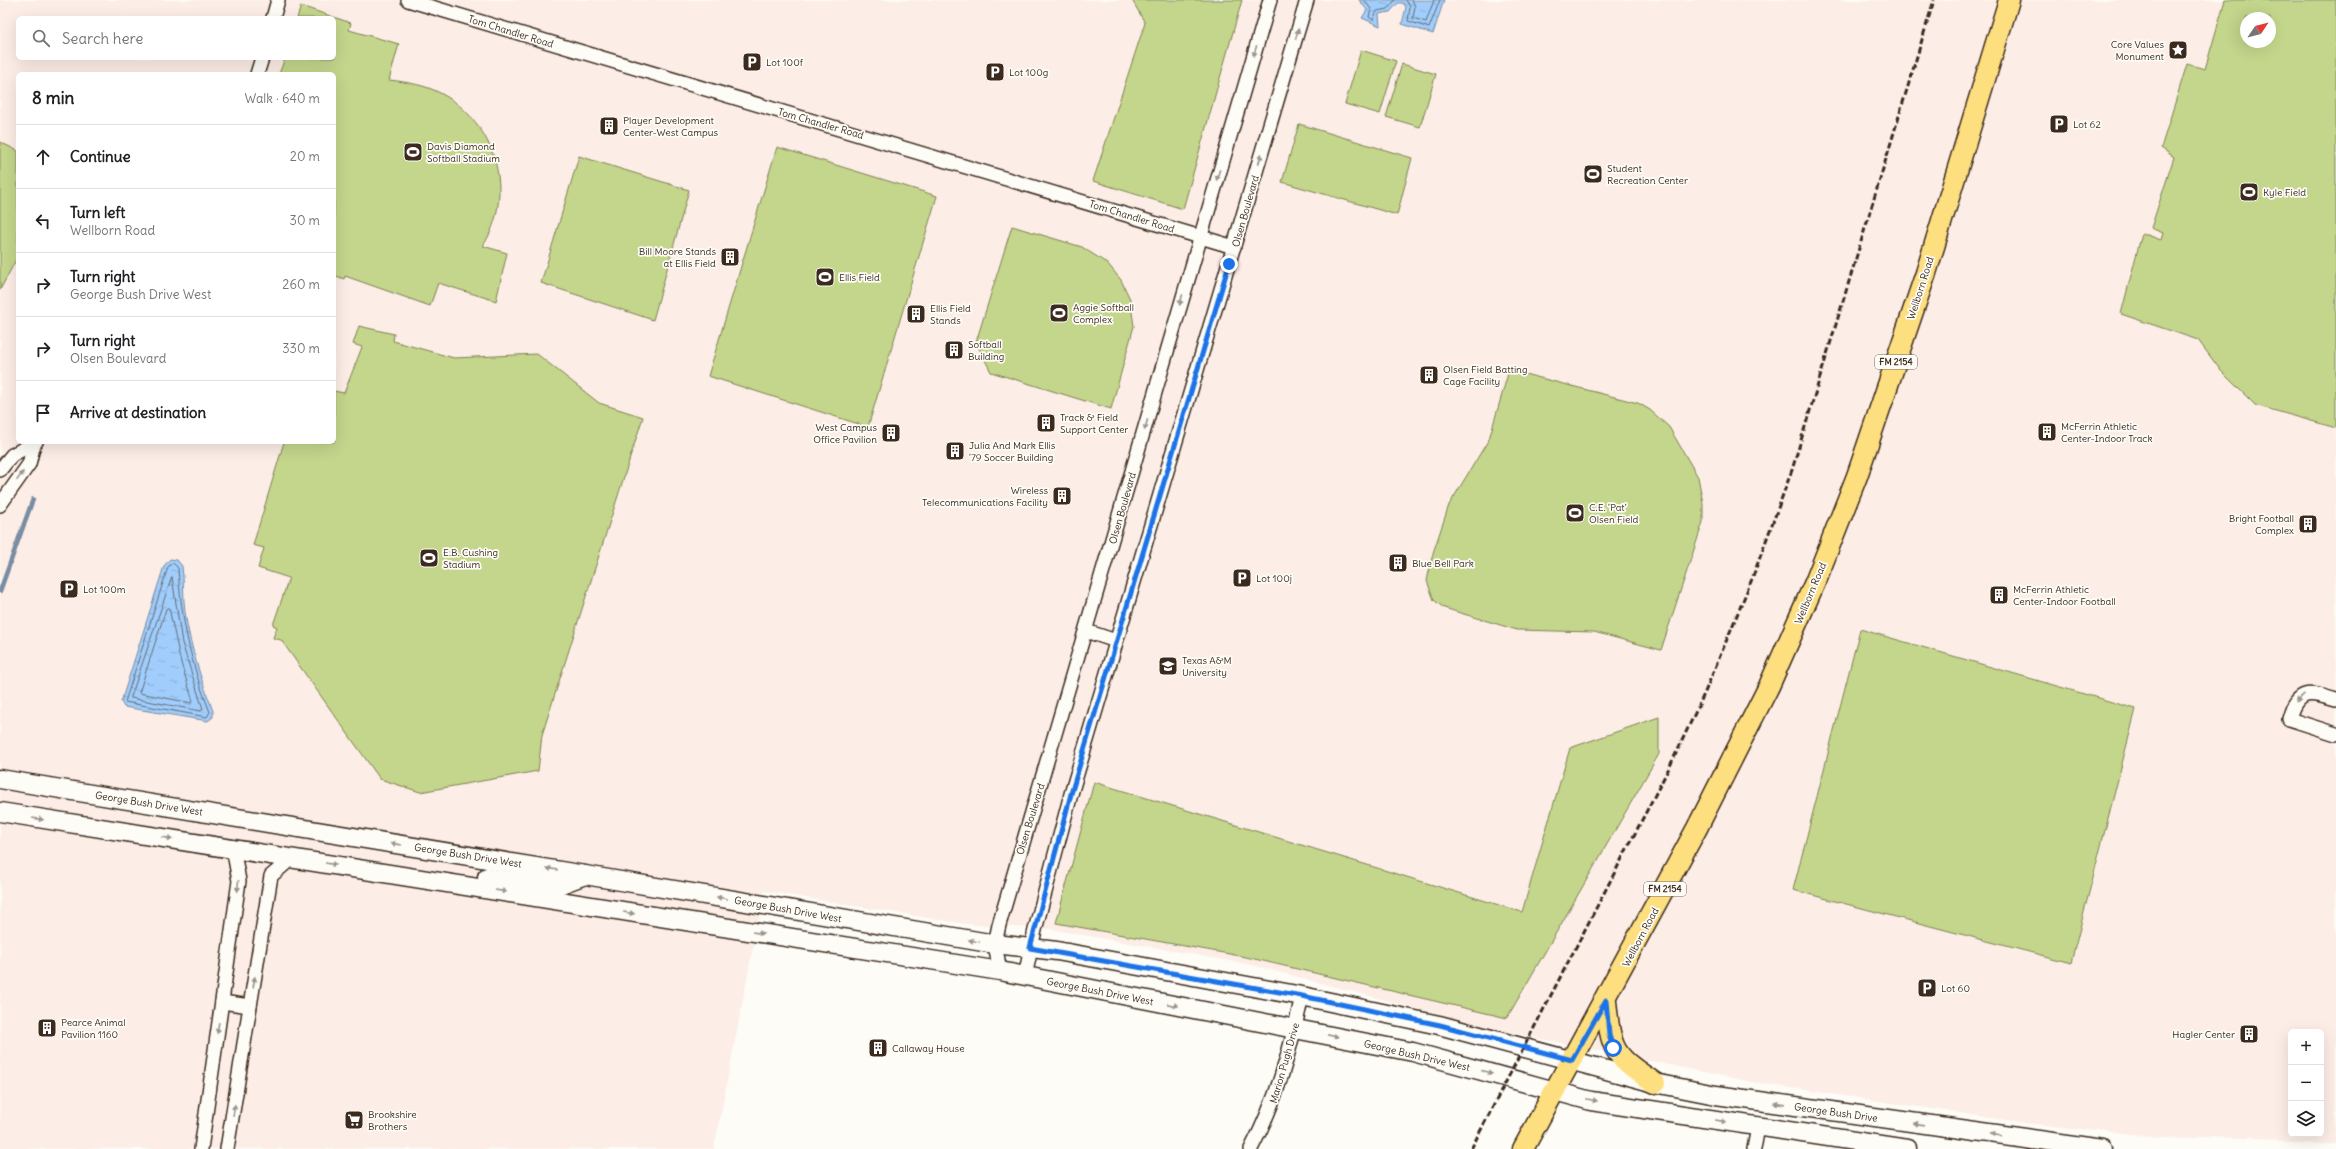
<!DOCTYPE html>
<meta charset="utf-8">
<style>
:root{--surface:#fff;--page:#f2f2f2;--text:#202124;--muted:#757577;--line:#e0e0e0}
body{margin:0;font-family:Delius,sans-serif;background:var(--page);color:var(--text)}
.controls{position:absolute;right:12px;bottom:12px;display:grid;overflow:hidden;border-radius:6px;box-shadow:0 4px 16px #0002}
.controls button{width:36px;height:36px;display:grid;place-items:center;padding:0;border:0;border-bottom:1px solid var(--line);background:var(--surface);color:var(--text);font:20px sans-serif}
.compass{position:absolute;left:2240px;top:12px;width:36px;height:36px;border-radius:50%;background:var(--surface);box-shadow:0 4px 16px #0002;rotate:55deg}
.stop{position:absolute;width:12px;height:12px;margin:-9px;border:3px solid #1a73e8;border-radius:50%;background:#fff}
.stop.end{background:#1a73e8;border-color:#fff;box-shadow:0 1px 4px #0008}
.list{margin:0;padding:0;list-style:none}
h2{display:flex;justify-content:space-between;align-items:center;height:52px;margin:0;padding:0 16px;font-size:17px}
h2 small{font-size:13px;font-weight:400;color:var(--muted)}
.list li{display:grid;grid-template-columns:26px 1fr auto;gap:12px;align-items:center;box-sizing:border-box;height:64px;padding:0 16px;border-top:1px solid var(--line)}
.list b{display:block;font-size:15px;white-space:nowrap}
.list p{margin:0;font-size:13px;white-space:nowrap;color:var(--muted)}
.list em{font-size:13px;font-style:normal;color:var(--muted)}
.icon{flex:none;width:22px;height:22px;fill:none;stroke:currentColor;stroke-width:2;stroke-linecap:round;stroke-linejoin:round}
.map{position:relative;flex:none;width:2336px;height:1149px;overflow:hidden}
.search{position:absolute;background:var(--surface);box-shadow:0 4px 16px #0002;left:16px;top:16px;width:320px;height:44px;display:flex;align-items:center;gap:10px;box-sizing:border-box;padding:0 14px;border-radius:6px;color:var(--muted);font-size:15px}
.panel{position:absolute;background:var(--surface);box-shadow:0 4px 16px #0002;left:16px;top:72px;width:320px;height:372px;border-radius:6px}
.map>svg:first-child{display:block}
.built{fill:#fcede6;fill-rule:evenodd}
.grass{fill:#c3d68b;stroke:#7f8054;fill-rule:evenodd}
.water{fill:url(#water-ripples);stroke:#788ca3}
.lines{fill:none;stroke-linecap:round;stroke-linejoin:round}
.shore{stroke:#636b76;stroke-width:1}
.stream{stroke:#788ca3;stroke-width:4.5}
.minor-casing{stroke:#3b2a1e;stroke-width:16}
.secondary-casing{stroke:#3b2a1e;stroke-width:21}
.primary-casing{stroke:#3b2a1e;stroke-width:23}
.minor{stroke:#fdfcf7;stroke-width:13}
.secondary{stroke:#fdfcf7;stroke-width:18}
.primary{stroke:#fedf80;stroke-width:20}
.rail{stroke:#3b2a1e;stroke-width:3;stroke-dasharray:6 3;stroke-linecap:butt}
.oneway{fill:#9c938a}
.route{stroke:#1a73e8;stroke-width:5}
.labels{text-anchor:middle;stroke-width:3.5;stroke-linejoin:round;paint-order:stroke}
.shield{fill:#fdfcf7;stroke:#75695f;stroke-width:1}
.shield-label{font-size:9px;font-weight:bold;fill:#3b2a1e}
.street-label{font-size:10px;fill:#3b2a1e;stroke:#fdfcf7}
.poi-label{font-size:10px;fill:#3b2a1e;stroke:#fdfcf7;text-anchor:start}
</style>
<div class="map">
<svg width="2336" height="1149" viewBox="0 0 2336 1149">
<defs>
<pattern id="water-ripples" width="26" height="14" patternUnits="userSpaceOnUse"><rect width="26" height="14" fill="#a0cdfb"/><path d="M2 4q2-2 4 0t4 0M15 11q2-2 4 0t4 0" fill="none" stroke="#8bb0d7"/></pattern>
</defs>
<rect width="100%" height="100%" fill="#fdfcf7"/>
<filter id="ink" filterUnits="userSpaceOnUse"><feTurbulence type="fractalNoise" baseFrequency=".025" numOctaves="2"/><feDisplacementMap in="SourceGraphic" scale="8" xChannelSelector="R" yChannelSelector="G"/><feConvolveMatrix kernelMatrix="1 2 1 2 8 2 1 2 1" color-interpolation-filters="sRGB"/></filter>
<g filter="url(#ink)">
<path class="built" d="M0 0H2336V1142L2159 1138 2026 1123 1752 1082 1503 1031 1252 965 1050 929 965 924 764 891 714 1149H0ZM18 18H334V58H18ZM2246 18H2270V42H2246ZM18 74H334V442H18ZM2291 1032H2321V1134H2291Z"/>
<g class="grass">
<polygon points="1132,0 1242,0 1183,209 1093,181 1145,23"/>
<path d="M2225 0H2336V428L2255 405 2221 371 2198 340 2121 314 2142 233 2161 240 2163 233 2151 228 2174 157 2161 148 2187 64 2205 69ZM2246 18H2270V42H2246Z"/>
<path d="M301 6 351 23 349 30 399 44 389 80C407 82 426 85 442 94 496 123 516 194 483 246L507 253 496 301 438 283 430 306 345 276 344 279 334 275V74H279L285 58H334V18H297Z"/>
<polygon points="1361,50 1396,61 1380,114 1345,104"/>
<polygon points="1402,64 1436,74 1420,127 1386,117"/>
<polygon points="1299,124 1412,158 1397,215 1282,182"/>
<polygon points="0,142 18,151 18,256 0,290"/>
<polygon points="777,147 937,196 868,427 708,376"/>
<polygon points="579,156 689,190 653,320 541,283"/>
<polygon points="1012,226 1082,247 1108,264 1121,280 1130,299 1134,326 1111,409 991,372 976,342"/>
<polygon points="359,326 394,334 393,341 454,358 537,354 599,403 643,417 542,735 538,771 420,792 380,779 281,640 273,638 277,627 273,625 289,578 258,568 264,548 253,545 284,442 334,442 334,391 344,393 362,347 353,344"/>
<polygon points="1509,370 1638,403 1650,410 1669,427 1698,477 1703,503 1703,522 1661,650 1594,632 1517,630 1444,608 1434,600 1427,581 1433,553 1449,505 1489,439"/>
<polygon points="1860,629 2136,709 2071,963 1793,890"/>
<polygon points="1659,717 1659,754 1507,1018 1246,957 1056,923 1094,782 1522,912 1570,748"/>
</g>
<g class="water">
<polygon points="1359,0 1444,0 1433,34 1402,24 1406,7 1403,3 1398,3 1390,12 1379,14 1380,26 1362,18 1367,10"/>
<path d="M170 559 177 560 182 566C184 581 183 597 185 612 190 646 201 679 213 711V717L208 721 124 707 121 702 164 566Z"/>
</g>
<g class="lines">
<g class="shore">
<polyline points="1364,0 1371,9 1369,17 1373,20 1377,11 1388,9 1395,0"/>
<polyline points="1406,0 1410,7 1408,21 1429,28 1440,0"/>
<polyline points="1412,0 1415,6 1413,18 1426,22 1434,0"/>
<path d="M173 563 178 568C181 619 191 665 210 712L207 717 125 702 168 567Z"/>
<polygon points="172,577 182,643 203,709 201,711 131,698"/>
<polygon points="169,608 181,663 193,701 192,703 139,693 166,609"/>
</g>
<polyline class="stream" points="0,591 33,499"/>
<defs>
<g id="minor">
<polyline points="408,0 1234,247"/>
<polyline points="273,18 278,0"/>
<polyline points="257,74 262,58"/>
<polyline points="0,470 12,455 36,442"/>
<polyline points="0,505 29,464 34,444"/>
<polyline points="1086,631 1116,641"/>
<path d="M2336 700C2310 692 2297 688 2289 719L2336 734"/>
<path d="M1000 971 995 944 999 925C1091 617 1178 308 1270 0"/>
<polyline points="1025,976 1035,930 1071,794 1307,0"/>
<polyline points="222,1002 250,1006"/>
<polyline points="201,1149 239,881 233,847"/>
<polyline points="227,1149 271,876 293,857"/>
<path d="M1251 1149C1277 1100 1290 1051 1302 996"/>
<polyline points="1754,1149 1758,1127"/>
</g>
<g id="secondary">
<polyline points="0,779 585,875 995,944 1057,951 1302,996 1439,1025 1655,1083 1716,1095 2104,1149"/>
<polyline points="0,812 1000,971 1413,1052 1591,1101 1907,1149"/>
<polyline points="487,877 553,887 585,875"/>
</g>
<g id="primary">
<path d="M1606 1001C1611 1052 1613 1055 1655 1083"/>
<polyline points="1523,1149 1697,828 1769,686 1816,580 1857,476 1926,273 2009,0"/>
</g>
</defs>
<use href="#minor" class="minor-casing"/>
<use href="#secondary" class="secondary-casing"/>
<use href="#primary" class="primary-casing"/>
<use href="#minor" class="minor"/>
<use href="#secondary" class="secondary"/>
<use href="#primary" class="primary"/>
<polyline class="rail" points="1471,1149 1670,766 1705,692 1752,579 1792,470 1934,0"/>
</g>
<defs><path id="oneway-solid" d="M-6-.8H1V-3.2L6.5 0L1 3.2V.8H-6Z"/></defs>
<g class="oneway">
<use href="#oneway-solid" transform="translate(1297 34) rotate(-74)"/>
<use href="#oneway-solid" transform="translate(1255 51) rotate(107)"/>
<use href="#oneway-solid" transform="translate(1260 159) rotate(-74)"/>
<use href="#oneway-solid" transform="translate(1218 175) rotate(107)"/>
<use href="#oneway-solid" transform="translate(1181 300) rotate(106)"/>
<use href="#oneway-solid" transform="translate(1146 425) rotate(106)"/>
<use href="#oneway-solid" transform="translate(20 476) rotate(-55)"/>
<use href="#oneway-solid" transform="translate(2300 698) rotate(137)"/>
<use href="#oneway-solid" transform="translate(38 819) rotate(9)"/>
<use href="#oneway-solid" transform="translate(167 838) rotate(9)"/>
<use href="#oneway-solid" transform="translate(396 844) rotate(-171)"/>
<use href="#oneway-solid" transform="translate(331 864) rotate(9)"/>
<use href="#oneway-solid" transform="translate(552 869) rotate(-171)"/>
<use href="#oneway-solid" transform="translate(238 886) rotate(95)"/>
<use href="#oneway-solid" transform="translate(501 891) rotate(9)"/>
<use href="#oneway-solid" transform="translate(722 898) rotate(-170)"/>
<use href="#oneway-solid" transform="translate(629 913) rotate(9)"/>
<use href="#oneway-solid" transform="translate(758 933) rotate(9)"/>
<use href="#oneway-solid" transform="translate(974 941) rotate(-170)"/>
<use href="#oneway-solid" transform="translate(254 982) rotate(-81)"/>
<use href="#oneway-solid" transform="translate(1173 1005) rotate(11)"/>
<use href="#oneway-solid" transform="translate(218 1028) rotate(98)"/>
<use href="#oneway-solid" transform="translate(1333 1036) rotate(11)"/>
<use href="#oneway-solid" transform="translate(1487 1072) rotate(15)"/>
<use href="#oneway-solid" transform="translate(1592 1100) rotate(12)"/>
<use href="#oneway-solid" transform="translate(1779 1104) rotate(-172)"/>
<use href="#oneway-solid" transform="translate(234 1110) rotate(-81)"/>
<use href="#oneway-solid" transform="translate(1721 1121) rotate(9)"/>
<use href="#oneway-solid" transform="translate(1919 1124) rotate(-172)"/>
<use href="#oneway-solid" transform="translate(1996 1135) rotate(-172)"/>
</g>
</g>
<g class="lines" filter="url(#ink)">
<polyline class="route" points="1229,264 1071,794 1030,948 1302,996 1440,1025 1572,1060 1606,1000 1609,1035 1613,1048"/>
</g>
<defs>
<symbol id="sight-square" viewBox="-11 -11 22 22"><rect x="-9" y="-9" width="18" height="18" rx="4" fill="#3b2a1e" stroke="#fdfcf7"/><path d="M0-6L1.8-2.2L6-1.7L2.9 1.2L3.7 5.4L0 3.3L-3.7 5.4L-2.9 1.2L-6-1.7L-1.8-2.2Z" fill="#fff"/></symbol>
<symbol id="parking-square" viewBox="-11 -11 22 22"><rect x="-9" y="-9" width="18" height="18" rx="4" fill="#3b2a1e" stroke="#fdfcf7"/><path d="M-3.5-5.5H1a3.5 3.5 0 0 1 0 7H-1V5.5H-3.5ZM-1-3.4V-.6H.8a1.4 1.4 0 0 0 0-2.8Z" fill="#fff"/></symbol>
<symbol id="building-square" viewBox="-11 -11 22 22"><rect x="-9" y="-9" width="18" height="18" rx="4" fill="#3b2a1e" stroke="#fdfcf7"/><path d="M-4-6H4V6H1V3H-1V6H-4ZM-2.5-4.3h1.7v1.8h-1.7ZM.8-4.3h1.7v1.8H.8ZM-2.5-1h1.7V.8h-1.7ZM.8-1h1.7V.8H.8Z" fill="#fff"/></symbol>
<symbol id="stadium-square" viewBox="-11 -11 22 22"><rect x="-9" y="-9" width="18" height="18" rx="4" fill="#3b2a1e" stroke="#fdfcf7"/><path d="M0-5a6.5 5 0 1 0 0 10a6.5 5 0 1 0 0-10ZM-3.5-1.8h7v3.6h-7Z" fill="#fff"/></symbol>
<symbol id="university-square" viewBox="-11 -11 22 22"><rect x="-9" y="-9" width="18" height="18" rx="4" fill="#3b2a1e" stroke="#fdfcf7"/><path d="M0-5L7-2L0 1L-7-2ZM-4 1L0 2.5L4 1V4Q0 6-4 4Z" fill="#fff"/></symbol>
<symbol id="supermarket-square" viewBox="-11 -11 22 22"><rect x="-9" y="-9" width="18" height="18" rx="4" fill="#3b2a1e" stroke="#fdfcf7"/><path d="M-6-5.5h2.5l.6 2H6L4.5 2H-2.5L-4.4-4H-6ZM-1.5 3.2a1.3 1.3 0 1 0 .1 0ZM3 3.2a1.3 1.3 0 1 0 .1 0Z" fill="#fff"/></symbol>
</defs>
<g fill-rule="evenodd">
<use href="#sight-square" x="2167" y="39" width="22" height="22"/>
<use href="#parking-square" x="741" y="51" width="22" height="22"/>
<use href="#parking-square" x="984" y="61" width="22" height="22"/>
<use href="#parking-square" x="2048" y="113" width="22" height="22"/>
<use href="#building-square" x="598" y="115" width="22" height="22"/>
<use href="#stadium-square" x="402" y="141" width="22" height="22"/>
<use href="#stadium-square" x="1582" y="163" width="22" height="22"/>
<use href="#stadium-square" x="2238" y="181" width="22" height="22"/>
<use href="#building-square" x="719" y="246" width="22" height="22"/>
<use href="#stadium-square" x="814" y="266" width="22" height="22"/>
<use href="#stadium-square" x="1048" y="302" width="22" height="22"/>
<use href="#building-square" x="905" y="303" width="22" height="22"/>
<use href="#building-square" x="943" y="339" width="22" height="22"/>
<use href="#building-square" x="1418" y="364" width="22" height="22"/>
<use href="#building-square" x="1035" y="412" width="22" height="22"/>
<use href="#building-square" x="2036" y="421" width="22" height="22"/>
<use href="#building-square" x="880" y="422" width="22" height="22"/>
<use href="#building-square" x="944" y="440" width="22" height="22"/>
<use href="#building-square" x="1051" y="485" width="22" height="22"/>
<use href="#stadium-square" x="1564" y="502" width="22" height="22"/>
<use href="#building-square" x="2297" y="513" width="22" height="22"/>
<use href="#stadium-square" x="418" y="547" width="22" height="22"/>
<use href="#building-square" x="1387" y="552" width="22" height="22"/>
<use href="#parking-square" x="1231" y="567" width="22" height="22"/>
<use href="#parking-square" x="58" y="578" width="22" height="22"/>
<use href="#building-square" x="1988" y="584" width="22" height="22"/>
<use href="#university-square" x="1157" y="655" width="22" height="22"/>
<use href="#parking-square" x="1916" y="977" width="22" height="22"/>
<use href="#building-square" x="36" y="1017" width="22" height="22"/>
<use href="#building-square" x="2238" y="1023" width="22" height="22"/>
<use href="#building-square" x="867" y="1037" width="22" height="22"/>
<use href="#supermarket-square" x="343" y="1109" width="22" height="22"/>
</g>
<g class="labels">
<g class="shield">
<rect x="1875" y="355" width="42" height="14" rx="3"/>
<rect x="1644" y="882" width="42" height="14" rx="3"/>
</g>
<g class="shield-label">
<text x="1896" y="365">FM 2154</text>
<text x="1665" y="892">FM 2154</text>
</g>
<g class="street-label">
<text transform="translate(511 31) rotate(17)" y="4">Tom Chandler Road</text>
<text transform="translate(821 123) rotate(16)" y="4">Tom Chandler Road</text>
<text transform="translate(1245 211) rotate(-74)" y="4">Olsen Boulevard</text>
<text transform="translate(1132 216) rotate(17)" y="4">Tom Chandler Road</text>
<text transform="translate(1920 288) rotate(-72)" y="4">Wellborn Road</text>
<text transform="translate(1122 508) rotate(-74)" y="4">Olsen Boulevard</text>
<text transform="translate(1810 593) rotate(-67)" y="4">Wellborn Road</text>
<text transform="translate(149 803) rotate(9)" y="4">George Bush Drive West</text>
<text transform="translate(1030 819) rotate(-73)" y="4">Olsen Boulevard</text>
<text transform="translate(468 855) rotate(9)" y="4">George Bush Drive West</text>
<text transform="translate(788 909) rotate(10)" y="4">George Bush Drive West</text>
<text transform="translate(1640 937) rotate(-62)" y="4">Wellborn Road</text>
<text transform="translate(1100 991) rotate(11)" y="4">George Bush Drive West</text>
<text transform="translate(1417 1055) rotate(13)" y="4">George Bush Drive West</text>
<text transform="translate(1284 1063) rotate(-74)" y="4">Marion Pugh Drive</text>
<text transform="translate(1836 1112) rotate(8)" y="4">George Bush Drive</text>
</g>
<g class="poi-label">
<text x="2164" y="48" text-anchor="end">Core Values<tspan x="2164" dy="12">Monument</tspan></text>
<text x="766" y="66">Lot 100f</text>
<text x="1009" y="76">Lot 100g</text>
<text x="623" y="124">Player Development<tspan x="623" dy="12">Center-West Campus</tspan></text>
<text x="2073" y="128">Lot 62</text>
<text x="427" y="150">Davis Diamond<tspan x="427" dy="12">Softball Stadium</tspan></text>
<text x="1607" y="172">Student<tspan x="1607" dy="12">Recreation Center</tspan></text>
<text x="2263" y="196">Kyle Field</text>
<text x="716" y="255" text-anchor="end">Bill Moore Stands<tspan x="716" dy="12">at Ellis Field</tspan></text>
<text x="839" y="281">Ellis Field</text>
<text x="1073" y="311">Aggie Softball<tspan x="1073" dy="12">Complex</tspan></text>
<text x="930" y="312">Ellis Field<tspan x="930" dy="12">Stands</tspan></text>
<text x="968" y="348">Softball<tspan x="968" dy="12">Building</tspan></text>
<text x="1443" y="373">Olsen Field Batting<tspan x="1443" dy="12">Cage Facility</tspan></text>
<text x="1060" y="421">Track &amp; Field<tspan x="1060" dy="12">Support Center</tspan></text>
<text x="2061" y="430">McFerrin Athletic<tspan x="2061" dy="12">Center-Indoor Track</tspan></text>
<text x="877" y="431" text-anchor="end">West Campus<tspan x="877" dy="12">Office Pavilion</tspan></text>
<text x="969" y="449">Julia And Mark Ellis<tspan x="969" dy="12">'79 Soccer Building</tspan></text>
<text x="1048" y="494" text-anchor="end">Wireless<tspan x="1048" dy="12">Telecommunications Facility</tspan></text>
<text x="1589" y="511">C.E. 'Pat'<tspan x="1589" dy="12">Olsen Field</tspan></text>
<text x="2294" y="522" text-anchor="end">Bright Football<tspan x="2294" dy="12">Complex</tspan></text>
<text x="443" y="556">E.B. Cushing<tspan x="443" dy="12">Stadium</tspan></text>
<text x="1412" y="567">Blue Bell Park</text>
<text x="1256" y="582">Lot 100j</text>
<text x="83" y="593">Lot 100m</text>
<text x="2013" y="593">McFerrin Athletic<tspan x="2013" dy="12">Center-Indoor Football</tspan></text>
<text x="1182" y="664">Texas A&amp;M<tspan x="1182" dy="12">University</tspan></text>
<text x="1941" y="992">Lot 60</text>
<text x="61" y="1026">Pearce Animal<tspan x="61" dy="12">Pavilion 1160</tspan></text>
<text x="2235" y="1038" text-anchor="end">Hagler Center</text>
<text x="892" y="1052">Callaway House</text>
<text x="368" y="1118">Brookshire<tspan x="368" dy="12">Brothers</tspan></text>
</g>
</g>
</svg>
<div class="controls">
<button>+</button>
<button>−</button>
<button><svg class="icon" aria-label="layers" viewBox="0 0 24 24"><path d="M12 4l9 5-9 5-9-5zM3 14l9 5 9-5"/></svg></button>
</div>
<svg class="compass" viewBox="-18 -18 36 36"><path d="M0-13l5 13h-10z" fill="#e53935"/><path d="M0 13l5-13h-10z" fill="#757577"/></svg>
<div class="stop" style="left:1613px;top:1048px"></div>
<div class="stop end" style="left:1229px;top:264px"></div>
<div class="search"><svg class="icon" aria-label="search" viewBox="0 0 24 24"><circle cx="10" cy="10" r="6"/><path d="M15 15l6 6"/></svg>Search here</div>
<section class="panel">
<h2>8 min<small>Walk · 640 m</small></h2>
<ul class="list">
<li><svg class="icon" aria-label="ahead" viewBox="0 0 24 24"><path d="M12 20V5M6 11l6-6 6 6"/></svg><div><b>Continue</b></div><em>20 m</em></li>
<li><svg class="icon" aria-label="left" viewBox="0 0 24 24"><path d="M17 20v-9H6M10 6l-5 5 5 5"/></svg><div><b>Turn left</b><p>Wellborn Road</p></div><em>30 m</em></li>
<li><svg class="icon" aria-label="right" viewBox="0 0 24 24"><path d="M7 20v-9h11M14 6l5 5-5 5"/></svg><div><b>Turn right</b><p>George Bush Drive West</p></div><em>260 m</em></li>
<li><svg class="icon" aria-label="right" viewBox="0 0 24 24"><path d="M7 20v-9h11M14 6l5 5-5 5"/></svg><div><b>Turn right</b><p>Olsen Boulevard</p></div><em>330 m</em></li>
<li><svg class="icon" aria-label="arrive" viewBox="0 0 24 24"><path d="M6 21V4h12l-3 4 3 4H6"/></svg><div><b>Arrive at destination</b></div></li>
</ul>
</section>
</div>
